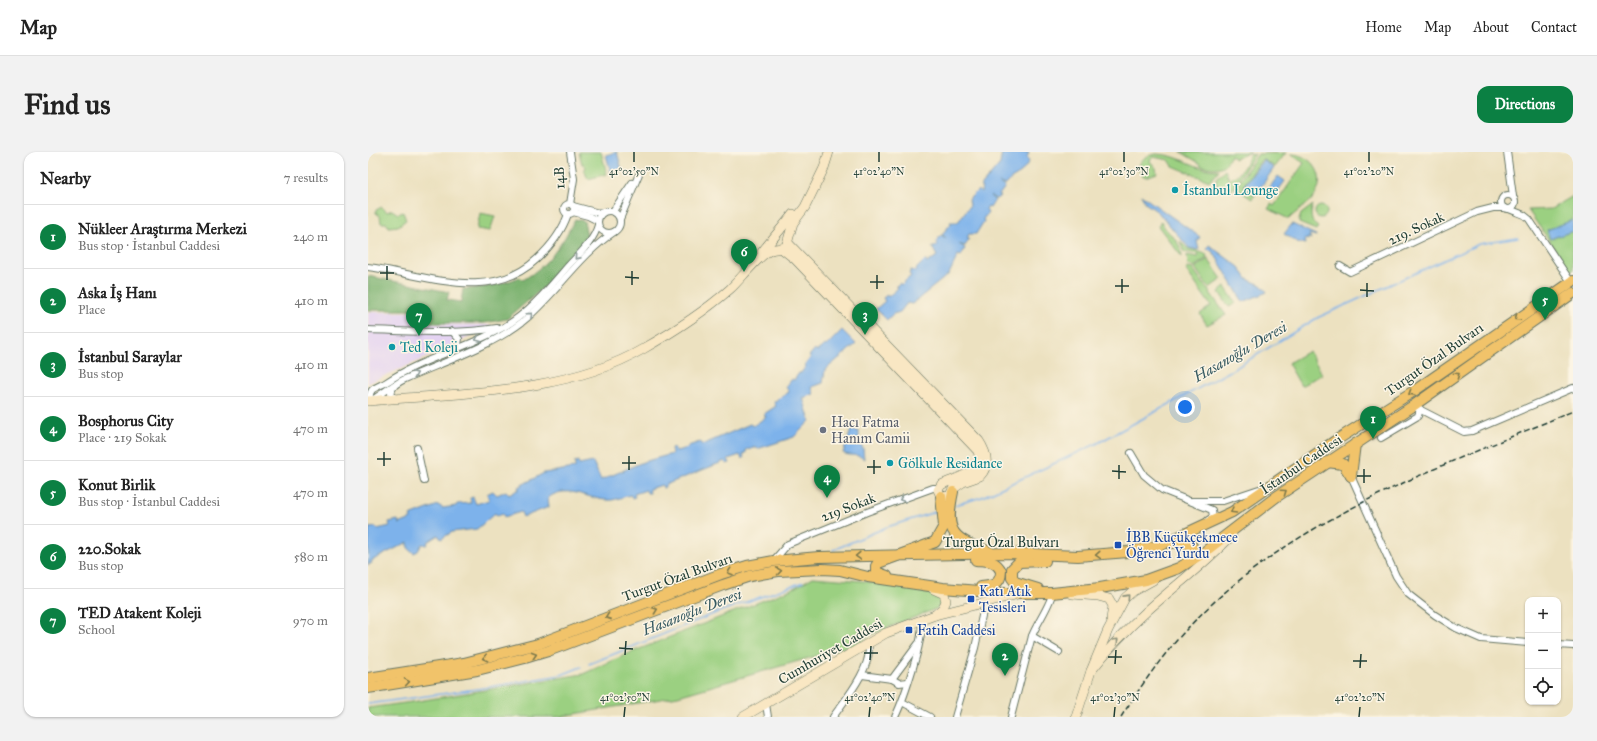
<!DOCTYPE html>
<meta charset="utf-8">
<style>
:root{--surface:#fff;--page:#f2f2f2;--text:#222;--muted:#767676;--line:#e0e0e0;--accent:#0b8043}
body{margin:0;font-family:"IM FELL Great Primer",serif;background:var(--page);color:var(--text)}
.controls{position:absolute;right:12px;bottom:12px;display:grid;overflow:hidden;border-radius:8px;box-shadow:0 1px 3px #0004}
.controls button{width:36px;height:36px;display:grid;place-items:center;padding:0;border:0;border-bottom:1px solid var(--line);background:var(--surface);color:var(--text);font:20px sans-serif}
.you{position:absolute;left:817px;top:255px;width:14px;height:14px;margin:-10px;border:3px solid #fff;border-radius:50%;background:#1a73e8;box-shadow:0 0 0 6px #1a73e833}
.badge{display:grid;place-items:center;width:26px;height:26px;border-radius:50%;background:var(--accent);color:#fff;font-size:13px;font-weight:700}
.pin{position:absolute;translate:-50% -33px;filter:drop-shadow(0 1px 2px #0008)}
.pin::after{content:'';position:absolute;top:21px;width:14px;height:12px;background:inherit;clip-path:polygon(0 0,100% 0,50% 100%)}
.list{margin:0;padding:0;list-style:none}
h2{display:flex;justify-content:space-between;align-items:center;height:52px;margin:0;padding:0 16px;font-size:17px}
h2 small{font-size:13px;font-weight:400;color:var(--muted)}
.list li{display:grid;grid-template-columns:26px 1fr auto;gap:12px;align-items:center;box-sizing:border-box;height:64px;padding:0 16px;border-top:1px solid var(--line)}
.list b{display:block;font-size:15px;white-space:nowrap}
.list p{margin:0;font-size:13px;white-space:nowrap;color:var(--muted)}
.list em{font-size:13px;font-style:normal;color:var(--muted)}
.icon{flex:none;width:22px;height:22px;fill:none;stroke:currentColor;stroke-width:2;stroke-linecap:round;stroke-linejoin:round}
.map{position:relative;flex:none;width:1205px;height:565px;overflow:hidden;border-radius:12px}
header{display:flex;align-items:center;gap:24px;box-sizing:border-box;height:56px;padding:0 20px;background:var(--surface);border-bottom:1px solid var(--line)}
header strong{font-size:19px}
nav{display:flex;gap:22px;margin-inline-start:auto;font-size:14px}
.intro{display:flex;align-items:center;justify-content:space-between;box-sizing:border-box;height:96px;padding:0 24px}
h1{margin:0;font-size:28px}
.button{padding:10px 18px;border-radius:12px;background:var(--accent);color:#fff;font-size:14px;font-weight:700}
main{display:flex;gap:24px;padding:0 24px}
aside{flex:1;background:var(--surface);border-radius:12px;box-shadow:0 1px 3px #0004}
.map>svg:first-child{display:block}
.built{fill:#e4d3f2}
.green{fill:#9bd081;stroke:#5d865a}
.forest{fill:#7cb26f;stroke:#4e7852}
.water{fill:#7db2eb;stroke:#4e7890}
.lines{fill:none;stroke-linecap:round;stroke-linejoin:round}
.stream{stroke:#7db2eb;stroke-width:1.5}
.street-casing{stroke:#677665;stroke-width:8}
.secondary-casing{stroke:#677665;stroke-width:10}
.primary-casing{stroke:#677665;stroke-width:12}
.street{stroke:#fff;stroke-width:6}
.secondary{stroke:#f9e7c3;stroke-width:9}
.primary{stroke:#f1c36a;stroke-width:10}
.rail{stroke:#1f3d34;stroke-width:1.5;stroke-dasharray:6 3;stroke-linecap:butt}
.oneway{stroke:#8f9e9a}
.oneway2{stroke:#7d794c}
.oneway3{stroke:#8c927c}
.ticks{fill:none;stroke:#1f3d34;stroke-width:1.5}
.culture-dot{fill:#0f9aa8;stroke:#fcf5e5;stroke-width:1.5}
.worship-dot{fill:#6b7280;stroke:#fcf5e5;stroke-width:1.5}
.transit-dot{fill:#1a4fb4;stroke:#fcf5e5;stroke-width:1.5}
.labels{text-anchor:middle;stroke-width:3;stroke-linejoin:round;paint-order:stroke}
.street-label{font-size:14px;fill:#1f3d34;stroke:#fcf5e5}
.culture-label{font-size:14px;fill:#0d838f;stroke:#fcf5e5;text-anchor:start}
.worship-label{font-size:14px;fill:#5b616d;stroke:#fcf5e5;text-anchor:start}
.transit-label{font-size:14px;fill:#164399;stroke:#fcf5e5;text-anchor:start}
.water-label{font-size:15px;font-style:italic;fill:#365a62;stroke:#fcf5e5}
.ticks-label{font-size:10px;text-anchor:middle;fill:#1f3d34;stroke:#fcf5e5;stroke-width:3;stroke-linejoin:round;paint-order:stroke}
</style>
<header>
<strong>Map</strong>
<nav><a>Home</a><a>Map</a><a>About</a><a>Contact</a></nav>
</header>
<div class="intro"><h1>Find us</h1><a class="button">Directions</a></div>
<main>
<aside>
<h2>Nearby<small>7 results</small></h2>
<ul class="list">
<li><span class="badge">1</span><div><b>Nükleer Araştırma Merkezi</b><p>Bus stop · İstanbul Caddesi</p></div><em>240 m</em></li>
<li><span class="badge">2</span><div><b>Aska İş Hanı</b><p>Place</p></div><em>410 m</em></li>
<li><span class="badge">3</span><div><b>İstanbul Saraylar</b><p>Bus stop</p></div><em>410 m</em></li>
<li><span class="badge">4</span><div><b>Bosphorus City</b><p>Place · 219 Sokak</p></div><em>470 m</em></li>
<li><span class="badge">5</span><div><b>Konut Birlik</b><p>Bus stop · İstanbul Caddesi</p></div><em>470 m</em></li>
<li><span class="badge">6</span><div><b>220.Sokak</b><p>Bus stop</p></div><em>580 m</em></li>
<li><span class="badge">7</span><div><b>TED Atakent Koleji</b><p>School</p></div><em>970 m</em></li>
</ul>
</aside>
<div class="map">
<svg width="1205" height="565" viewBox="0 0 1205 565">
<rect width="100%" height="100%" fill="#fcf5e5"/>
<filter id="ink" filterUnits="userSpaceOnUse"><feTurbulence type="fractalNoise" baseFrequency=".025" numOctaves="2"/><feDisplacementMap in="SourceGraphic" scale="8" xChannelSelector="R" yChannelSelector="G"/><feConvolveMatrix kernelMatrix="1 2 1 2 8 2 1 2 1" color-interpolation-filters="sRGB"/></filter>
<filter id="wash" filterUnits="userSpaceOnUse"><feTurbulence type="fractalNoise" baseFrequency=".012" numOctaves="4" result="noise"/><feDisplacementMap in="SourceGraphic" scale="16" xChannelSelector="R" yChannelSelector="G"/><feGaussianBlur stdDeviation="0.9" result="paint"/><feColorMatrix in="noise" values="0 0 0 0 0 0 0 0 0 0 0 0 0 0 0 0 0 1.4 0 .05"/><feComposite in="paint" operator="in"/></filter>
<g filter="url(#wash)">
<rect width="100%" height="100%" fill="#ece1c0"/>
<polygon class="built" points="0,160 44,160 46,172 124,173 80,196 0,231"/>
<g class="green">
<polygon points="211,0 233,0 239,22 220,27 216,18 218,16 216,12 214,12"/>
<path d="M813 0H883L866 7 863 3C861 6 860 9 858 12 852 18 839 16 832 13L833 12Z"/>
<polygon points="918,1 907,15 894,7 875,34 887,43 884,47 867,36 890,2"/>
<path d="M788 2C815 3 825 18 851 18L841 29 805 14 801 8 785 5 782 9 788 16 789 21 778 25 774 23 770 16C774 6 777 4 788 2Z"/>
<path d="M887 2 863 39 848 33V26L857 18 861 27C871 25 878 12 882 3Z"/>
<path d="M922 2C945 2 961 26 945 46 939 54 928 59 921 67L900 57 903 52 906 54 936 11Z"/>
<polygon points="1205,44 1205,68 1179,78 1182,87 1205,79 1205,118 1202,119 1160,58 1183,57"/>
<path d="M945 53C942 62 942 70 950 75L948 78 931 71V68L933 62Z"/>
<circle cx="953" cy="60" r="6"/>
<polygon points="14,55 19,60 24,58 30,62 35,60 38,68 30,74 21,75 18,71 13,71 12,64 8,61 8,58"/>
<polygon points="112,61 127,64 122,79 109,77"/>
<path d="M793 69C801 86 811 83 814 105L790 74Z"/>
<polygon points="812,89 819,96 838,102 839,106 826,115 820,113 819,103 830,105 831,102 816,100"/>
<polygon points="840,107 854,127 841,136 827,116"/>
<polygon points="820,116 825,117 858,163 839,173 832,162 843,154 818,118"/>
<polygon points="857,135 868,151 861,155 851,140"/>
<polygon points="941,199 954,222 933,234 920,211"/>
<polygon points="445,425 495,429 566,440 576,448 570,456 504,482 489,492 310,544 189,565 0,565 0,556 44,550 215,522 264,500 424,437"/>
</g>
<path class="forest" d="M207 67 216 69 220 88 204 108 176 135 139 167 116 171H47V158H0V124L81 140 79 148 93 150 95 137C116 136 133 133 152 125L155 128C180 113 194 93 207 67Z"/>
<g class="water">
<polygon points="249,0 254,18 243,21 238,3"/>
<polygon points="634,0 661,0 659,6 661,10 653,21 643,27 638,33 631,31 637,35 631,43 633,44 628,47 622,44 627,48 622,56 620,55 618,58 620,61 615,67 616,69 608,82 601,82 599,86 601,87 597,94 591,92 597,96 593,104 590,103 581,122 544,152 539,151 532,160 525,162 519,168 508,157 517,149 515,146 519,143 520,145 530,136 528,134 532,131 533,133 543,124 541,122 543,118 548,119 549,116 557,108 559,111 569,104 564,95 567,95 569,92 568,90 573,83 578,86 574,82 583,72 582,70 590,70 602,53 601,47 610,38 613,41 614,33 632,12"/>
<polygon points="895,8 906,16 888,42 876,34"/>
<polygon points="910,24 917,29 906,44 899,39"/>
<polygon points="773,43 832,85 829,89 831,98 821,96 790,60 777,51"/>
<polygon points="1205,68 1205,79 1182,87 1179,78"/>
<polygon points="924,72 948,83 948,84 941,82 943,87 940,85 940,88 937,87 938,92 929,90 916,82"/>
<polygon points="841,93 871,115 879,127 893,133 899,140 875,150 846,101 839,96"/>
<path d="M474 178 488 192 457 218 455 231 444 235 446 242 435 246 442 269 426 285 389 297 388 295 378 298V301L375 303 376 306 374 307 372 303 360 307 362 311 358 312 357 309 297 333V336H295L294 333 281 337 282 341H279L278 338 266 342 267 345 264 346 263 343C257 344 250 347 244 348 223 350 200 330 180 346L181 355 155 365 153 360 136 365 135 362 129 364 127 361 109 377 84 380 73 387 70 383 59 390 60 392 58 393 54 392 50 399 46 401 40 396V390L3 409 4 411 0 413 1 376 8 375 9 377 22 374 21 370 30 368 31 372 43 367 42 364 70 353 75 356 88 354 89 352 103 351 102 346 105 345 108 352 121 348 119 342 125 339 129 343 138 339 141 343 151 337 150 335 176 321 207 316V310L210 309 211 313 225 310 233 328 275 310 304 302 303 296 306 295 308 299 320 296V294L332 290 334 293 382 272 385 274 398 265 396 262 408 254 406 250 421 240 418 235 424 227 426 228 431 221H433L438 214 437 213 443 205 441 204 447 197 449 199 457 193 458 194Z"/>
<path d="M483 278 491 279V291L495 296 496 307C489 301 482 305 475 301Z"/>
</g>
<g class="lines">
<g class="stream">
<polyline points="587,353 614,345 728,292 866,217 949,166 1111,92 1150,86"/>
<polyline points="465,398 519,375 570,359"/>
<polyline points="221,512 353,459 435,430"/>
<polyline points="0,552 109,537 193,523 213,515"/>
</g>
</g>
</g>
<g filter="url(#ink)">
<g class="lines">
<defs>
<g id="street">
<polyline points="202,0 206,27 202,52"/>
<polyline points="1139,0 1145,44"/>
<circle cx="1140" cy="50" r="7"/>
<circle cx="201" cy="57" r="5"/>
<polyline points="205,54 231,61 235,60"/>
<polyline points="1141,57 1156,63 1161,67 1203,130"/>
<circle cx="241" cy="70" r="11"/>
<polyline points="245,59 264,31"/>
<polyline points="205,60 220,64 230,69"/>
<polyline points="252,67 271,22"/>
<polyline points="972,114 982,120 1109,60 1125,56 1136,56"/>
<path d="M0 115C56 122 121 152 169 107 183 94 194 80 200 62"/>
<path d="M0 178C42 179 87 183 129 176"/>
<polyline points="84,179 91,187 89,197"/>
<path d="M26 233 3 249C1 245 1 242 4 238 7 235 13 233 17 231 54 206 98 197 136 175 162 160 181 136 200 114 211 102 226 89 230 73"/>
<path d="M27 246 23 242C24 233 30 231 37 227 75 210 128 193 159 166 190 139 212 103 246 80"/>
<polyline points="1045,254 1096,280 1104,279 1205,236"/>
<polyline points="1013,286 1050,264 1052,257"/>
<polyline points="49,296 56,329"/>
<polyline points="763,301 776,323 794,338 844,358 845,365 840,368"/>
<polyline points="983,324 1028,424 1040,442 1067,463 1088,476 1113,487 1160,491"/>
<polyline points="824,349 855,349 891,337"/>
<polyline points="406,408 420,392 499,360 565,336 571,336"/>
<polyline points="664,484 691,500"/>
<polyline points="1190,493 1205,494"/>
<polyline points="494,523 524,527"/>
<polyline points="540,530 531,531 524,527 550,492"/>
<polyline points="534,550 562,565"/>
<polyline points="398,552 400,565"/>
<path d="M465 565C477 548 506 513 500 492"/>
<path d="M527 565C535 549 558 483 553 467"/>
<polyline points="587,565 607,496 617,450"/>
<path d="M643 565 664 484C668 473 684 450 684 441"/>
</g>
<g id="secondary">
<path d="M413 96 427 107 610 299C617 322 588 325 573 333L570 338 573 344 581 345 585 337 595 330 612 324C622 313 619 301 611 289L420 91"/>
<polyline points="394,100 425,62"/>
<path d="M0 249C87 241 198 242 275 197 305 180 336 160 362 137 372 128 391 103 401 99 406 96 413 97 418 95L425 71 437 55 456 16 461 0"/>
<polyline points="565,437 576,442 578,449 575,456 567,463"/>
<polyline points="704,442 730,444 741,447 745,454 743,467"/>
<path d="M723 519C740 497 759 477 780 458 808 433 838 411 864 383"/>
<polyline points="375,565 518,481 567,463 647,443"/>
<polyline points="708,565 723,519 740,478 757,446 765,439 785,428"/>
</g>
<g id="primary">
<polyline points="959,310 975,312 983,324"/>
<polyline points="983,324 987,292"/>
<path d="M585 340C576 381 585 387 622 400"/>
<polyline points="805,391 815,390 824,394 825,404 819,410"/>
<path d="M608 408C619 409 628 408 633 419 633 433 624 434 613 435"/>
<polyline points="519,424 508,420 508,414 510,411 567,390 576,374 573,344"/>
<polyline points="670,437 647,430 644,426 644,417 651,410 677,409"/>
<polyline points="0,526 96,511 170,492 353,422 379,414 406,409 451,405 643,401 710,404 760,400 793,393 864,360 967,289 1049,237 1205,129"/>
<polyline points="0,536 109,518 157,506 180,499 355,433 382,424 410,419 454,417 472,418 500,425 575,436 634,441 684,441 732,436 778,428 811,416 835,401 908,345 1045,254 1205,141"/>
</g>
</defs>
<use href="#street" class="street-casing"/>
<use href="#secondary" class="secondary-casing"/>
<use href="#primary" class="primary-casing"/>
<use href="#street" class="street"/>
<use href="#secondary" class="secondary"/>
<use href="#primary" class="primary"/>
<path class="rail" d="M753 565C773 534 793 505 818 478 921 366 1069 317 1205 259"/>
</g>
<defs><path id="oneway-chevron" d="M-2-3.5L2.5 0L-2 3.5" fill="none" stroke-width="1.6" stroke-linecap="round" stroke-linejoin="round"/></defs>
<g class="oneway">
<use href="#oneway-chevron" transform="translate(209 105) rotate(132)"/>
<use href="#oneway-chevron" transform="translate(162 163) rotate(-42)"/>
<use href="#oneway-chevron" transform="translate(110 187) rotate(157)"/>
<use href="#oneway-chevron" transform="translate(47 222) rotate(-24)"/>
<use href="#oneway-chevron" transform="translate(534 347) rotate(161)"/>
</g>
<g class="oneway2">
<use href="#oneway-chevron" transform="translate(1149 166) rotate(145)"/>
<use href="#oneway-chevron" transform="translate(1089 223) rotate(-35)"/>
<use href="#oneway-chevron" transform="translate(1043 241) rotate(147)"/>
<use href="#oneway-chevron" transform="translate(916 340) rotate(-35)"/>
<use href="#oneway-chevron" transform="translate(865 359) rotate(149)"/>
<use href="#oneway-chevron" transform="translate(730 403) rotate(176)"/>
<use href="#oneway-chevron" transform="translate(490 404) rotate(178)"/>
<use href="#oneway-chevron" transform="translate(411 419) rotate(-8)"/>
<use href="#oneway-chevron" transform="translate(362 420) rotate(162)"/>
<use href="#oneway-chevron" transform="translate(287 458) rotate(-20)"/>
<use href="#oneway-chevron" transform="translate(240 465) rotate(160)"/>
<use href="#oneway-chevron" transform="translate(166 503) rotate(-17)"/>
<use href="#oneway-chevron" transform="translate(117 506) rotate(167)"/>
<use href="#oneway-chevron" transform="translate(39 530) rotate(-9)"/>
</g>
<g class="oneway3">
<use href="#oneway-chevron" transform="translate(759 445) rotate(-48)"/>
<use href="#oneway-chevron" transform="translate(748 489) rotate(-45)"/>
</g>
</g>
<path class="ticks" d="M266 10V0M511 10V0M756 10V0M1001 10V0M12 121H26M257 125 271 126M19 128V114M502 130H516M264 133V119M747 134H761M509 137V123M992 138 1006 139M754 141V127M999 145V131M9 307H23M254 311H268M16 314V300M499 315H513M261 318V304M744 319 758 320M506 322V308M989 324H1003M751 327V313M996 331V317M251 496 265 497M496 501H510M257 503 258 489M740 505H754M502 508 503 494M985 509H999M747 512 748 498M992 516 993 502M256 565 257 555M501 565 502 555M746 565 747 555M991 565 992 555"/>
<g class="culture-dot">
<circle cx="807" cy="38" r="4"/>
<circle cx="24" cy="195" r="4"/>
<circle cx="522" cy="311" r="4"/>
</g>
<circle class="worship-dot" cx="455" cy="278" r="4"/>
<g class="transit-dot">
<rect x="746" y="389" width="8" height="8" rx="2"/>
<rect x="599" y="443" width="8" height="8" rx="2"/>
<rect x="537" y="474" width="8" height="8" rx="2"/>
</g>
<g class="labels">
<g class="street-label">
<text transform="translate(191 26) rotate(-92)" y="5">14B</text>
<text transform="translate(1048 76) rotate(-25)" y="5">219. Sokak</text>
<text transform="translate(1066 207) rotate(-35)" y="5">Turgut Özal Bulvarı</text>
<text transform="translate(933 312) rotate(-34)" y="5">İstanbul Caddesi</text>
<text transform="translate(480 355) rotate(-21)" y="5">219 Sokak</text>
<text x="633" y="395">Turgut Özal Bulvarı</text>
<text transform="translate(309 425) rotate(-20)" y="5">Turgut Özal Bulvarı</text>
<text transform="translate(462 499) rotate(-30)" y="5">Cumhuriyet Caddesi</text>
</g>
<g class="culture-label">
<text x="815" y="43">İstanbul Lounge</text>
<text x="32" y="200">Ted Koleji</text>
<text x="530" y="316">Gölkule Residance</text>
</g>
<g class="worship-label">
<text x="463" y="275">Hacı Fatma<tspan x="463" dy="16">Hanım Camii</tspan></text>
</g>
<g class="transit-label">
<text x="758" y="390">İBB Küçükçekmece<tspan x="758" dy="16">Öğrenci Yurdu</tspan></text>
<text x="611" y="444">Katı Atık<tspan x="611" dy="16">Tesisleri</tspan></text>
<text x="549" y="483">Fatih Caddesi</text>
</g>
<g class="water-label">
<text transform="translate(872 200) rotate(-30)" y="5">Hasanoğlu Deresi</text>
<text transform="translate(324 460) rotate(-21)" y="5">Hasanoğlu Deresi</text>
</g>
</g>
<g class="ticks-label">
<text x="266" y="23">41°02'50"N</text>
<text x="511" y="23">41°02'40"N</text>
<text x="756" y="23">41°02'30"N</text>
<text x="1001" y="23">41°02'20"N</text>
<text x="257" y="549">41°02'50"N</text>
<text x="502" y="549">41°02'40"N</text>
<text x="747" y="549">41°02'30"N</text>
<text x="992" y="549">41°02'20"N</text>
</g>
</svg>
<div class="controls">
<button>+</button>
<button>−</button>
<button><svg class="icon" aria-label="locate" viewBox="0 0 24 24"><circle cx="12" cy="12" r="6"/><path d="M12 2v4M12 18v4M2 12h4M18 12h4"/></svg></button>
</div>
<div class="you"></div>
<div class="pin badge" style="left:1005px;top:287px">1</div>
<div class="pin badge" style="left:637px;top:524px">2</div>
<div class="pin badge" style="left:497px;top:183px">3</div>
<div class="pin badge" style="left:459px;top:346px">4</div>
<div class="pin badge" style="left:1177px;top:168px">5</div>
<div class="pin badge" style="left:376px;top:120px">6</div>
<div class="pin badge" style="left:51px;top:184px">7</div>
</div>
</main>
